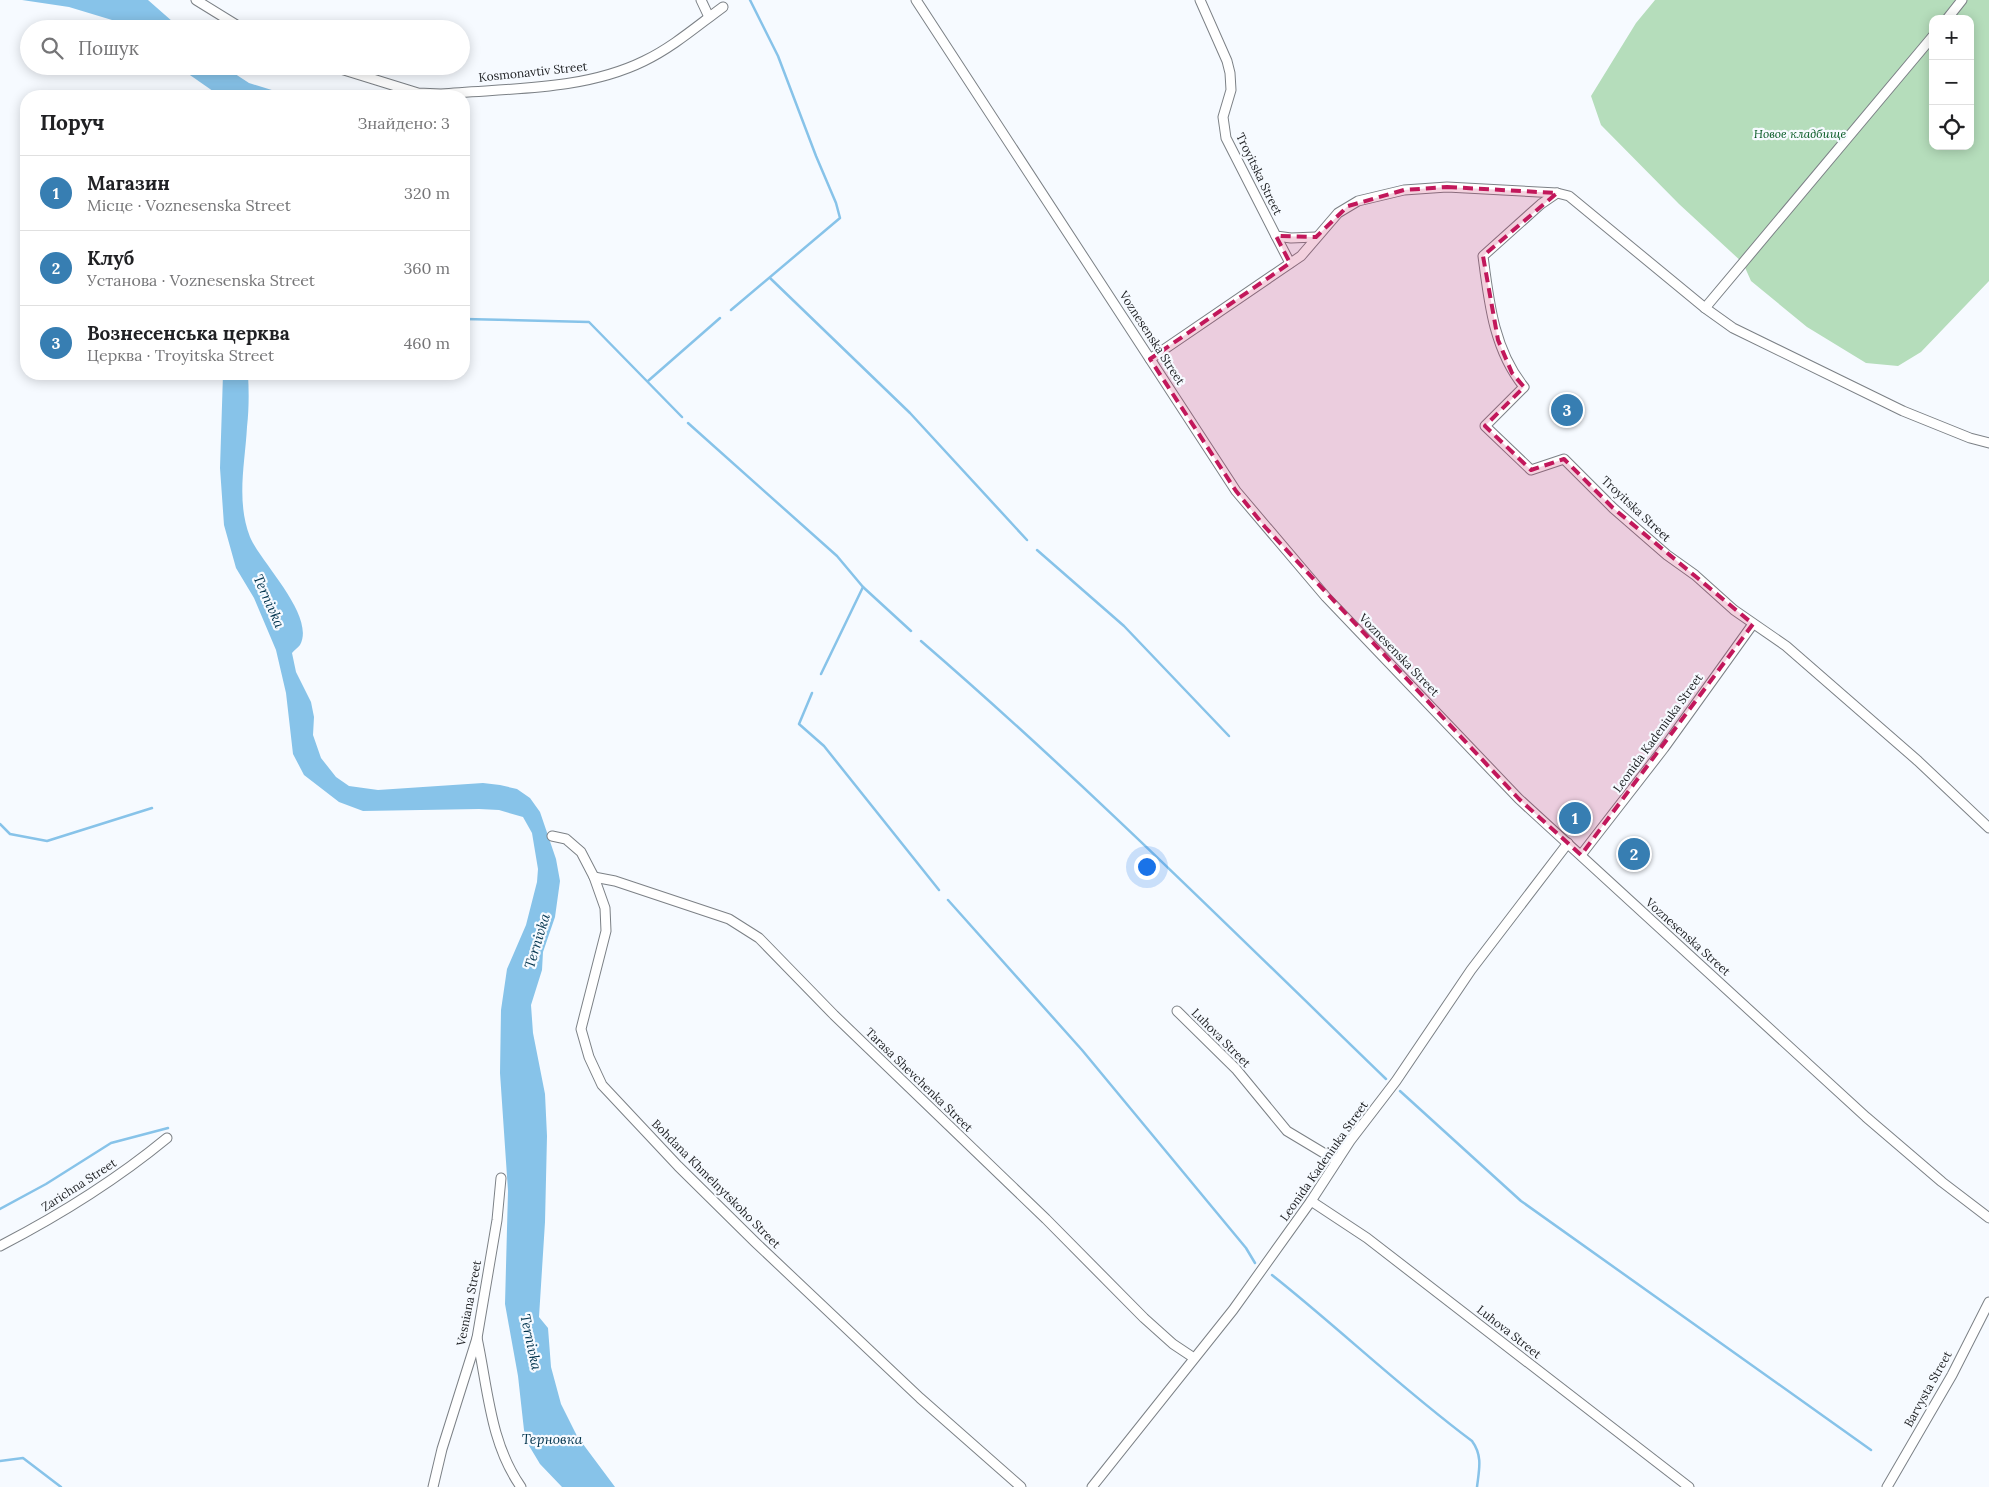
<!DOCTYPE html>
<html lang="uk">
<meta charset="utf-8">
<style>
:root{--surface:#fff;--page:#f2f2f2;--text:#202124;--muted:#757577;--line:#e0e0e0;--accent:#377eb2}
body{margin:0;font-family:Lora,serif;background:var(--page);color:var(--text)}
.controls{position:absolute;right:15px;top:15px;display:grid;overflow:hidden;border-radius:10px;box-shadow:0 2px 12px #0003}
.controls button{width:45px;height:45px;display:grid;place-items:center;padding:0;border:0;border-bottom:1px solid var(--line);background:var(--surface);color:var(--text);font:25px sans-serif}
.you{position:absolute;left:1146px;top:866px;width:18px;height:18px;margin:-12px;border:4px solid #fff;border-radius:50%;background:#1a73e8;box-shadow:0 0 0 8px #1a73e833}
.badge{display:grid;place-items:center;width:32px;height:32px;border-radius:50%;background:var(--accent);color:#fff;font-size:16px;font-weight:700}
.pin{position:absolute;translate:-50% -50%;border:2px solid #fff;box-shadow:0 1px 5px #0006}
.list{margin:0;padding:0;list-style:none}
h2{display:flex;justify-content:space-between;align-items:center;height:65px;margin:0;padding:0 20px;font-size:21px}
h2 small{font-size:16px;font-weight:400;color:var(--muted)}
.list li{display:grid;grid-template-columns:32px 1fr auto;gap:15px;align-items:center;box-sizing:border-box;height:75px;padding:0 20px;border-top:1px solid var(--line)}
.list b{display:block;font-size:19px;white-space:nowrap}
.list p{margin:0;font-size:16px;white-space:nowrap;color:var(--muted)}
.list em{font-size:16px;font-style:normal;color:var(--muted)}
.icon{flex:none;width:28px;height:28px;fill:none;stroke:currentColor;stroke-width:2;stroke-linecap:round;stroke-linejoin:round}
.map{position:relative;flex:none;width:1989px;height:1487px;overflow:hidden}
.search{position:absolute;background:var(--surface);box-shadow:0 2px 12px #0003;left:20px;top:20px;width:450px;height:55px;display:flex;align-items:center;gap:12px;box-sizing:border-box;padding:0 18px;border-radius:28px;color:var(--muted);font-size:19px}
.panel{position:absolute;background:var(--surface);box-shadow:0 2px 12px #0003;left:20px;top:90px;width:450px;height:290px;border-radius:20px}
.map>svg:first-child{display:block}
.green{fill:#b5ddbb;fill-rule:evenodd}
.water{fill:#87c3e9}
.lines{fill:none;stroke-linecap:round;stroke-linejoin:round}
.stream{stroke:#87c3e9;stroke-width:2.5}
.minor-casing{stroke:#7c8186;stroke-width:11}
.minor{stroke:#fff;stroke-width:9}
.marked{fill:#c2185b;fill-opacity:0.2;stroke:#c2185b;stroke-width:4;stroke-dasharray:10 6;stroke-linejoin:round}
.labels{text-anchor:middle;stroke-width:4.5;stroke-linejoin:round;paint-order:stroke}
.street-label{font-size:12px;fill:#222427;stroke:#f6faff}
.park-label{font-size:12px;font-style:italic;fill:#055923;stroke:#f6faff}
.water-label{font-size:14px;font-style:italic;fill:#00334d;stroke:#f6faff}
</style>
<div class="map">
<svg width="1989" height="1487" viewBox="0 0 1989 1487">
<rect width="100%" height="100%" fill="#f6faff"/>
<path class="green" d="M1655 0H1989V281L1921 352 1898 366 1866 363 1807 327 1751 281 1743 263 1679 204 1601 125 1591 96 1636 23ZM1933 19H1970V146H1933Z"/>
<g class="water">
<polygon points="22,0 148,0 181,29 130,29 112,20 69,7"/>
<polygon points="177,66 223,66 249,83 275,91 314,92 336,90 364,96 220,96"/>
<path d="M223 374H248C249 392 249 409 247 427 245 464 236 501 250 537 261 563 316 616 300 645 298 648 294 650 292 653L296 672 311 702 314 717 313 735 321 758 336 777 349 786 378 790 483 783 500 785 517 789 530 798 540 812 556 859 560 881 555 917 543 952 542 970 531 1005 533 1033 545 1094 547 1136 545 1222 539 1317 548 1328 551 1367 561 1404 577 1436 615 1487H562L540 1464 528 1444 524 1430 518 1376 505 1304 508 1191 500 1073 501 1010 507 969 526 925 537 882 538 869 532 833 523 817 499 810 479 809 363 811 339 802 304 775 293 754 286 693 276 650 254 598 236 568 224 525 220 468Z"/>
</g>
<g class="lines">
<g class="stream">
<polyline points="770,278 910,413 1027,540"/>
<polyline points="731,310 840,218 836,203 816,156 778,56 750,0"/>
<polyline points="464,319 589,322 682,417"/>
<polyline points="648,381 720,318"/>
<polyline points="688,423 837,556 863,587 911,631"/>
<polyline points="1037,550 1124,626 1229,736"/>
<path d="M921 641C1082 780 1233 931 1386 1079"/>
<polyline points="821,674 863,587"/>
<polyline points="812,693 799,724 824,746 939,890"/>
<polyline points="0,824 10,834 47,841 152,808"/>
<polyline points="948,900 1082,1050 1246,1248 1255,1263"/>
<polyline points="1400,1091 1521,1201 1871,1450"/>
<polyline points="0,1209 46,1184 111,1143 168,1128"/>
<path d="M1272 1275C1340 1329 1402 1389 1472 1441 1483 1456 1479 1470 1477 1487"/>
<polyline points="0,1461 23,1458 61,1487"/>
</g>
<defs>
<g id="minor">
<polyline points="196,0 243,29"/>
<polyline points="701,0 709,17"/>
<polyline points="916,0 1236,491 1326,597 1519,799 1866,1117 1942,1182 1989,1218"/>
<polyline points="1200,0 1227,61 1230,73 1231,90 1223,117 1226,138 1276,236 1291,238 1316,237"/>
<polyline points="1947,19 1962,0"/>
<path d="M331 66 418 93 441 94C508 88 583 91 644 61 673 47 697 26 723 7"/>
<path d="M1557 193 1541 204 1483 256C1489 303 1494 350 1524 387L1485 426 1531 470 1564 459 1613 508 1667 555 1695 575 1734 610 1786 646 1918 761 1989 828"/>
<polyline points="1276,236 1290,263"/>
<polyline points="1705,308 1933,36"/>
<polyline points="1150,359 1301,256 1338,213 1358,201 1404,190 1447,187 1557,193 1569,196 1705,308 1733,328 1903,411 1970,438 1989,443"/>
<polyline points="552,836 566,839 581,852 594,877 605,908 606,931 581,1029 589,1057 602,1085 678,1166 755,1242 920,1398 1021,1487"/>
<polyline points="1581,855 1664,748 1753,624"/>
<polyline points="594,877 615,881 729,919 759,938 834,1015 1046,1219 1144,1318 1173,1344 1194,1358"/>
<polyline points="1177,1011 1236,1069 1287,1131 1337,1161"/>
<polyline points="1311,1201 1367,1238 1689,1487"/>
<path d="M0 1246C58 1216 116 1180 167 1138"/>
<path d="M477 1338C488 1389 490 1443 521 1487"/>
<polyline points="433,1487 442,1449 477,1338 497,1220 501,1178"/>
<polyline points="1092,1487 1233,1310 1311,1201 1350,1141 1396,1081 1471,970 1568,843"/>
<polyline points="1887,1487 1952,1375 1989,1302"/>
</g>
</defs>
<use href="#minor" class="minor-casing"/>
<use href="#minor" class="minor"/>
</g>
<path class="marked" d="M1447 187 1557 193 1483 256 1498 340 1512 373 1524 387 1485 426 1531 470 1564 459 1613 508 1753 624 1581 855 1519 799 1265 527 1236 491 1150 359 1290 263 1276 236 1316 237 1348 206 1404 190Z"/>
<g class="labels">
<g class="street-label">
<text transform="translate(533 72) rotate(-6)" y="4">Kosmonavtiv Street</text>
<text transform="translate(1259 174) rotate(64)" y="4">Troyitska Street</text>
<text transform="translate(1152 338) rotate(57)" y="4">Voznesenska Street</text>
<text transform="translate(1636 509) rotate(43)" y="4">Troyitska Street</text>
<text transform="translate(1399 655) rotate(46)" y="4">Voznesenska Street</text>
<text transform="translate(1658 733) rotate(-54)" y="4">Leonida Kadeniuka Street</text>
<text transform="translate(1688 937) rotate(42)" y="4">Voznesenska Street</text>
<text transform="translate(1221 1038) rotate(45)" y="4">Luhova Street</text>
<text transform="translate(919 1080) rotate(44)" y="4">Tarasa Shevchenka Street</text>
<text transform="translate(1324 1161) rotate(-55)" y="4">Leonida Kadeniuka Street</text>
<text transform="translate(716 1184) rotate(45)" y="4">Bohdana Khmelnytskoho Street</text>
<text transform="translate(79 1185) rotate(-33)" y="4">Zarichna Street</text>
<text transform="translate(469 1303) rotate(-79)" y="4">Vesniana Street</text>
<text transform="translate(1509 1332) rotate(38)" y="4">Luhova Street</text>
<text transform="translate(1928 1389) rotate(-61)" y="4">Barvysta Street</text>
</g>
<g class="park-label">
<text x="1800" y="138">Новое кладбище</text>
</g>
<g class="water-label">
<text transform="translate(269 601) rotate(66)" y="5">Ternivka</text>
<text transform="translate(537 941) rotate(-73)" y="5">Ternivka</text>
<text transform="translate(531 1342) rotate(78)" y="5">Ternivka</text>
<text x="552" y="1444">Терновка</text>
</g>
</g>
</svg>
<div class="controls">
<button>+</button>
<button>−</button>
<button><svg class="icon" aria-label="locate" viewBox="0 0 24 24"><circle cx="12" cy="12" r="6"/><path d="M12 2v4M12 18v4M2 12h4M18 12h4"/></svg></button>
</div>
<div class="you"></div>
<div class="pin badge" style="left:1575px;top:818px">1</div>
<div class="pin badge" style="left:1634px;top:854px">2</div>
<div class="pin badge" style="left:1567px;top:410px">3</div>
<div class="search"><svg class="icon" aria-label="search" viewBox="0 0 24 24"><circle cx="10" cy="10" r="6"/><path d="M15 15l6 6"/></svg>Пошук</div>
<section class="panel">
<h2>Поруч<small>Знайдено: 3</small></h2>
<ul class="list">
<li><span class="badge">1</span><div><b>Магазин</b><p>Місце · Voznesenska Street</p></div><em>320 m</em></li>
<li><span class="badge">2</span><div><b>Клуб</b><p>Установа · Voznesenska Street</p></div><em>360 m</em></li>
<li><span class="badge">3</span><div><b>Вознесенська церква</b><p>Церква · Troyitska Street</p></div><em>460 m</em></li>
</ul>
</section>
</div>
